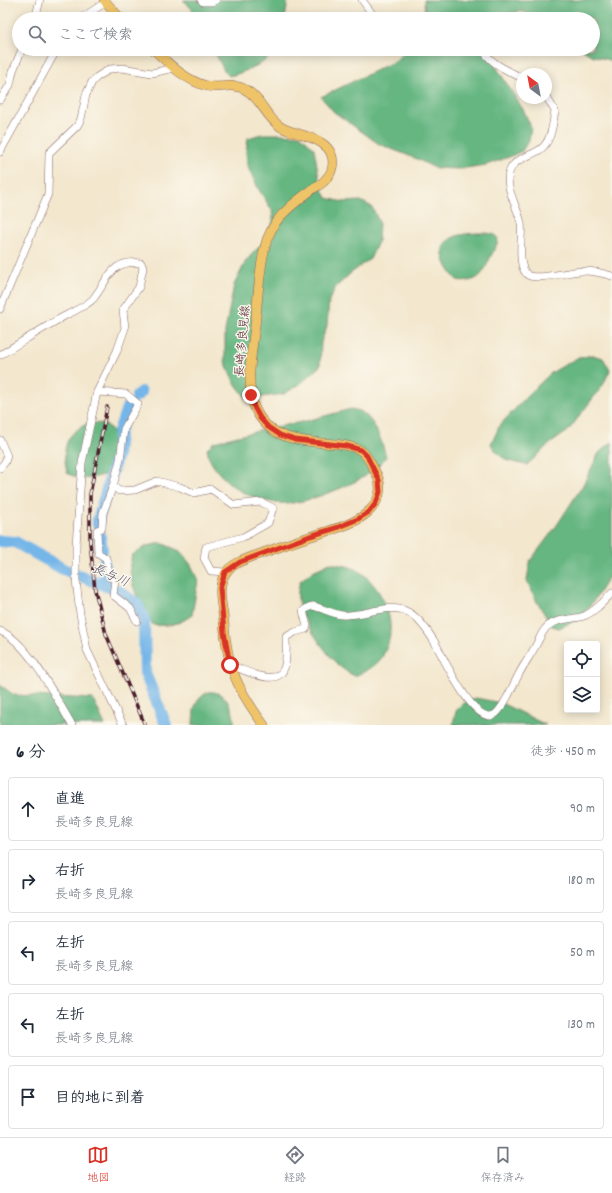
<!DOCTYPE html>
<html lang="ja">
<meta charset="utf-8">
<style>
:root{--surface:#fff;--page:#f6f6f7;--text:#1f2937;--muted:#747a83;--line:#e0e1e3;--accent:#d93025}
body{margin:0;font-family:Dekko,"Klee One",sans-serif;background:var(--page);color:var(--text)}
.controls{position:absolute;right:12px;bottom:12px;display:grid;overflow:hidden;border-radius:4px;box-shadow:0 2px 10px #0003}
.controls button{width:36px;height:36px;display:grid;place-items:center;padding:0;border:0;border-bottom:1px solid var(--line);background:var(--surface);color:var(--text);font:20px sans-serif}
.compass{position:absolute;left:516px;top:68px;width:36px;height:36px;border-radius:50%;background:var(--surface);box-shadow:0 2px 10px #0003;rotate:328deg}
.stop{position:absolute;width:12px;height:12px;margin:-9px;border:3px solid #d93025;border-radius:50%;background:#fff}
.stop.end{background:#d93025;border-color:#fff;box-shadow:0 1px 4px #0008}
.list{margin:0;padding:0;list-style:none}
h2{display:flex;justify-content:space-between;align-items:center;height:52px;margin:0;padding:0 16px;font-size:17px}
h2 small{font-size:13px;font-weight:400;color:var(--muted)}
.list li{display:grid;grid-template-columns:26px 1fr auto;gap:12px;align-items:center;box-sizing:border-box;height:64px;margin:0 8px 8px;padding:0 8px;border:1px solid var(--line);border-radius:4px}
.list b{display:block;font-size:15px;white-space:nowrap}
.list p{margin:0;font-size:13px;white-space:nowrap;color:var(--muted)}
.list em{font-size:13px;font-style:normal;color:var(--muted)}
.icon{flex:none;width:22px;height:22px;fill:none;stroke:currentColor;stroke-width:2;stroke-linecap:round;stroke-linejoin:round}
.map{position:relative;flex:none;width:612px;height:725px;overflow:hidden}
.search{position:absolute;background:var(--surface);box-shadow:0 2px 10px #0003;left:12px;right:12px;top:12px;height:44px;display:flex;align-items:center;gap:10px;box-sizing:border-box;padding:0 14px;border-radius:22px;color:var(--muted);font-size:15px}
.sheet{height:412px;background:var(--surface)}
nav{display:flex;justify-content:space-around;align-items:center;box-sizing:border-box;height:56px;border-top:1px solid var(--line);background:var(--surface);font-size:11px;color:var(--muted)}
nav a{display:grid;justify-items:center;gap:2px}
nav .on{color:var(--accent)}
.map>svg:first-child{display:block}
.forest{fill:#65b681;stroke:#586a56}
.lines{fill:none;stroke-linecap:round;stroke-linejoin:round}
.river{stroke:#74b6e9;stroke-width:12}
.minor-casing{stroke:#856564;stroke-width:8}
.major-casing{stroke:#856564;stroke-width:10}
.minor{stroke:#fff;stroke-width:7}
.major{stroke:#efc469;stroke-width:9}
.rail-casing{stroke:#4a1f2b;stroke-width:3.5}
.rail{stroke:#fbf7ec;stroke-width:2;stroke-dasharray:6;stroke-linecap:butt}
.route{stroke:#d93025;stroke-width:5}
.labels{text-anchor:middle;stroke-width:3;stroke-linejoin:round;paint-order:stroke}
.street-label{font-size:12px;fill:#4a1f2b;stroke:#fbf7ec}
.water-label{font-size:13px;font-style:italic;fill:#59546e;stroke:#fbf7ec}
</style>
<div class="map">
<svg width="612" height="725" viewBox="0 0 612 725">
<rect width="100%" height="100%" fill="#fbf7ec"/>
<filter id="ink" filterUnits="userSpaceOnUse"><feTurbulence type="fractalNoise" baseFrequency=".025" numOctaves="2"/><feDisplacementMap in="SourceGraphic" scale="8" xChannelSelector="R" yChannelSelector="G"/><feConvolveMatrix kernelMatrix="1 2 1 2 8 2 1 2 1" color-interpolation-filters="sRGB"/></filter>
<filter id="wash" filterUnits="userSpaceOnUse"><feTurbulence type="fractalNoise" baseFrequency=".012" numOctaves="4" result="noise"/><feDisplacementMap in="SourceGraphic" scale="16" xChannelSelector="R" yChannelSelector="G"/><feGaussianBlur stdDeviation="0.9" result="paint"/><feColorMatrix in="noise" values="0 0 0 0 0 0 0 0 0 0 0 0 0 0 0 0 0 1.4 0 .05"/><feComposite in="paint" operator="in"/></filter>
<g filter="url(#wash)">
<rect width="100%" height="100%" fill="#f3e7cd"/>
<g class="forest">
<polygon points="183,0 288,0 285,19 197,19 192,9"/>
<polygon points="424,0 612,0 612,61 591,55 581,49 593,49 593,19 539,19 535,15 519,11 504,19 425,19"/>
<path d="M213 49H276C268 63 243 73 229 76L225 72Z"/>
<polygon points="407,49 485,49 524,111 531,127 529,140 522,151 509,157 486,165 459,169 435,168 417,159 379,144 334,112 321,97 395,61"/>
<polygon points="262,134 280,134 300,135 314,148 320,184 327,198 343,202 361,201 372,207 379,222 378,242 370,259 351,273 336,287 329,300 327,326 321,342 320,366 300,384 284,394 247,399 234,382 225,361 225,331 234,285 246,261 262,243 273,222 272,210 259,190 247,165 246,152 248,138"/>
<path d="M485 233 494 234 498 239C497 246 494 250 491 256 483 274 479 284 457 280 448 271 435 250 449 240 458 233 474 233 485 233Z"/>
<path d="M592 355 603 358 610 370 603 385 568 431 547 446 527 465C509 462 501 460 491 444L500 425 529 394 551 373 575 359Z"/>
<path d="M351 409C355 410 361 410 363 413 375 421 383 444 386 457 381 462 377 468 371 472 356 484 311 501 292 503 271 505 242 496 227 481 217 472 209 463 207 449L214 442 270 428 302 422Z"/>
<path d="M89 423C96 423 105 423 110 428 118 436 116 456 111 465 110 469 106 472 104 475 88 479 82 481 67 473 62 449 64 434 89 423Z"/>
<polygon points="612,442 612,572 595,599 580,619 559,628 552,626 537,602 527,581 530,561 555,528 583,485 599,453"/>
<path d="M161 543 180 551 191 565 198 580 192 615C178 625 170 626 153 625 142 609 132 590 130 570 129 566 131 560 132 555L147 546Z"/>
<path d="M330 563C340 565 354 566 362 573 383 590 398 623 386 649 384 652 383 657 380 660 374 667 364 672 355 676 348 673 341 668 335 662 324 650 298 615 298 599 297 593 299 586 300 581L313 571Z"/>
<polygon points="0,685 14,695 93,699 105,725 0,725"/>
<path d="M208 692C225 690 235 709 234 725H193C194 709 193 701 208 692Z"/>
<path d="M476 698 501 703 546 725H453C456 707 458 704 476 698Z"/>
</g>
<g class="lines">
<g class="river">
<polyline points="137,396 141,392"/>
<polyline points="98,524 98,520 117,455 119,432 127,408 130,405"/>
<polyline points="100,535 102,550"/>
<polyline points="0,541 15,542 63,569 119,591 137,604 144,619 145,673 166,725"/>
<polyline points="104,562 106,586"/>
</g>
</g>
</g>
<g filter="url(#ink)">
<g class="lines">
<defs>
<g id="minor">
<polyline points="201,0 203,2 212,2 216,0"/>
<polyline points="362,0 376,19"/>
<polyline points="35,19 40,0"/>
<polyline points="80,19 106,2"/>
<polyline points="403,49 409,52 416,49"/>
<path d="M482 49C491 64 507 70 522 78"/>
<path d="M546 96 555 111C553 122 552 137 544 146 536 156 516 156 510 170 503 186 518 207 521 223 523 236 516 267 528 275 536 281 571 271 582 271 591 271 603 273 612 276"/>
<polyline points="0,100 10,85 13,71 22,49"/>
<polyline points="0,152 57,49"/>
<polyline points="0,309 48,194 49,153 77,126 81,119 86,95 92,82 97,77 110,69 122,68 152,73 174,68"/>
<path d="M0 355C20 343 40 330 61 318 68 314 88 305 93 299 108 281 110 259 141 263L143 268 139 287 123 310 125 328 117 351 97 392 82 463 76 545V580L80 614 87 650 123 725"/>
<polyline points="97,392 126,394 138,404 124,429 120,460 113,486 103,513 102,528 97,530 98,553 106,558 110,577 115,580 113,595 130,608 137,621"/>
<polyline points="0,440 7,456 5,462 0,468"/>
<polyline points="113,486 119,491 135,490 157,481 180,487 194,493 211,489 234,505 261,502 273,508 268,523 243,537 206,547 204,558 211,571 225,572"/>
<path d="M0 631C28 641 57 700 72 725"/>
<path d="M230 665C245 670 280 690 285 665 287 656 286 646 286 637L295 632 306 629 307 626 303 611 309 607 313 606C322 608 333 614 342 615 362 617 390 602 408 612 419 618 427 630 434 641 442 654 473 725 494 715 503 710 514 683 519 674 524 664 531 655 536 645 539 640 541 634 545 629 554 618 572 620 584 616 596 611 604 601 612 593"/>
</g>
<g id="major">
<polyline points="104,0 121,19"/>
<path d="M153 49C168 63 186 81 207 86 220 89 234 82 246 90 261 98 266 118 281 127 296 136 326 136 332 156 334 164 332 173 326 179 323 183 318 186 314 188 300 199 286 208 276 222 273 227 269 234 267 240 259 264 258 300 255 326 253 344 249 363 250 381 250 390 251 398 254 406 268 442 304 441 336 444 344 445 353 446 360 450 367 454 371 464 375 471 379 478 381 487 379 495 377 501 373 508 368 512 354 525 331 530 312 536 295 541 277 548 260 554 249 558 231 563 225 574 216 588 223 608 224 623 227 668 238 690 264 725"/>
</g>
</defs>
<use href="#minor" class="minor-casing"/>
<use href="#major" class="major-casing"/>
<use href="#minor" class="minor"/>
<use href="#major" class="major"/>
<defs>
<polyline id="rail" points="107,407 90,494 90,542 95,590 106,634 145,725"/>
</defs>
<use href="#rail" class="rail-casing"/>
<use href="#rail" class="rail"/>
</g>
</g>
<g class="lines" filter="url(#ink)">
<polyline class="route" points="230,665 224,632 220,588 225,572 240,562 310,536 336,528 358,519 369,512 376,503 380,492 379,480 367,456 361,450 347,446 295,440 280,435 268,427 260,418 254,407 251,395"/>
</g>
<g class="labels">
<g class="street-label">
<text transform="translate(242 341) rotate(-85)" y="4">長崎多良見線</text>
</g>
<g class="water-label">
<text transform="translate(111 574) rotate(24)" y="5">長与川</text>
</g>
</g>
</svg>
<div class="controls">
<button><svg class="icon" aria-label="locate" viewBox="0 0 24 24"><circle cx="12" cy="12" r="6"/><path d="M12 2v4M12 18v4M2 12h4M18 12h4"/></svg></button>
<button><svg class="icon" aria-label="layers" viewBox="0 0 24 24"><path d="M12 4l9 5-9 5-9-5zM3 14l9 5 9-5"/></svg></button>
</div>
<svg class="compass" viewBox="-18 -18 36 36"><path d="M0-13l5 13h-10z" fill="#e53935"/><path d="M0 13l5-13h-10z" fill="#747a83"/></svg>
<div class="stop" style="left:230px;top:665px"></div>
<div class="stop end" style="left:251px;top:395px"></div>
<div class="search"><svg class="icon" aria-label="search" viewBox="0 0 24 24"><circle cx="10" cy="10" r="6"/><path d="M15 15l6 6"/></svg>ここで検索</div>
</div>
<section class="sheet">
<h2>6 分<small>徒歩 · 450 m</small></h2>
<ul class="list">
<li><svg class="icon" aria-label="ahead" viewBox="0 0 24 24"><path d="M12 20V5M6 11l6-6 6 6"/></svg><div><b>直進</b><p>長崎多良見線</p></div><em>90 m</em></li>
<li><svg class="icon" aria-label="right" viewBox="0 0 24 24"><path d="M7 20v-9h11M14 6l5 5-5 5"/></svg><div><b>右折</b><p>長崎多良見線</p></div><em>180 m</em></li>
<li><svg class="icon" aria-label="left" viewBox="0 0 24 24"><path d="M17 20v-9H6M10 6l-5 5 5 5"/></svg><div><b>左折</b><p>長崎多良見線</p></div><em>50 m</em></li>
<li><svg class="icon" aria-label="left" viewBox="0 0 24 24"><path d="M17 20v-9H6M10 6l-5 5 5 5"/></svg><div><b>左折</b><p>長崎多良見線</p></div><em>130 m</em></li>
<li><svg class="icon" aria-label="arrive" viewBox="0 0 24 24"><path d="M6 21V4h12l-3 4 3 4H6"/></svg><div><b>目的地に到着</b></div></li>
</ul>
</section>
<nav>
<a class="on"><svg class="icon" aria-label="map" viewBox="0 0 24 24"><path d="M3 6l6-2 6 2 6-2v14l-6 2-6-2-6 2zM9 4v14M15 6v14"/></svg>地図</a>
<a><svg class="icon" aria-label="directions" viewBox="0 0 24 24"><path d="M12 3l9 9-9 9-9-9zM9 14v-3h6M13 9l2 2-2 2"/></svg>経路</a>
<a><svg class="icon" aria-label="saved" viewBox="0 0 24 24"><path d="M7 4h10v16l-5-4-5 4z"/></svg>保存済み</a>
</nav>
